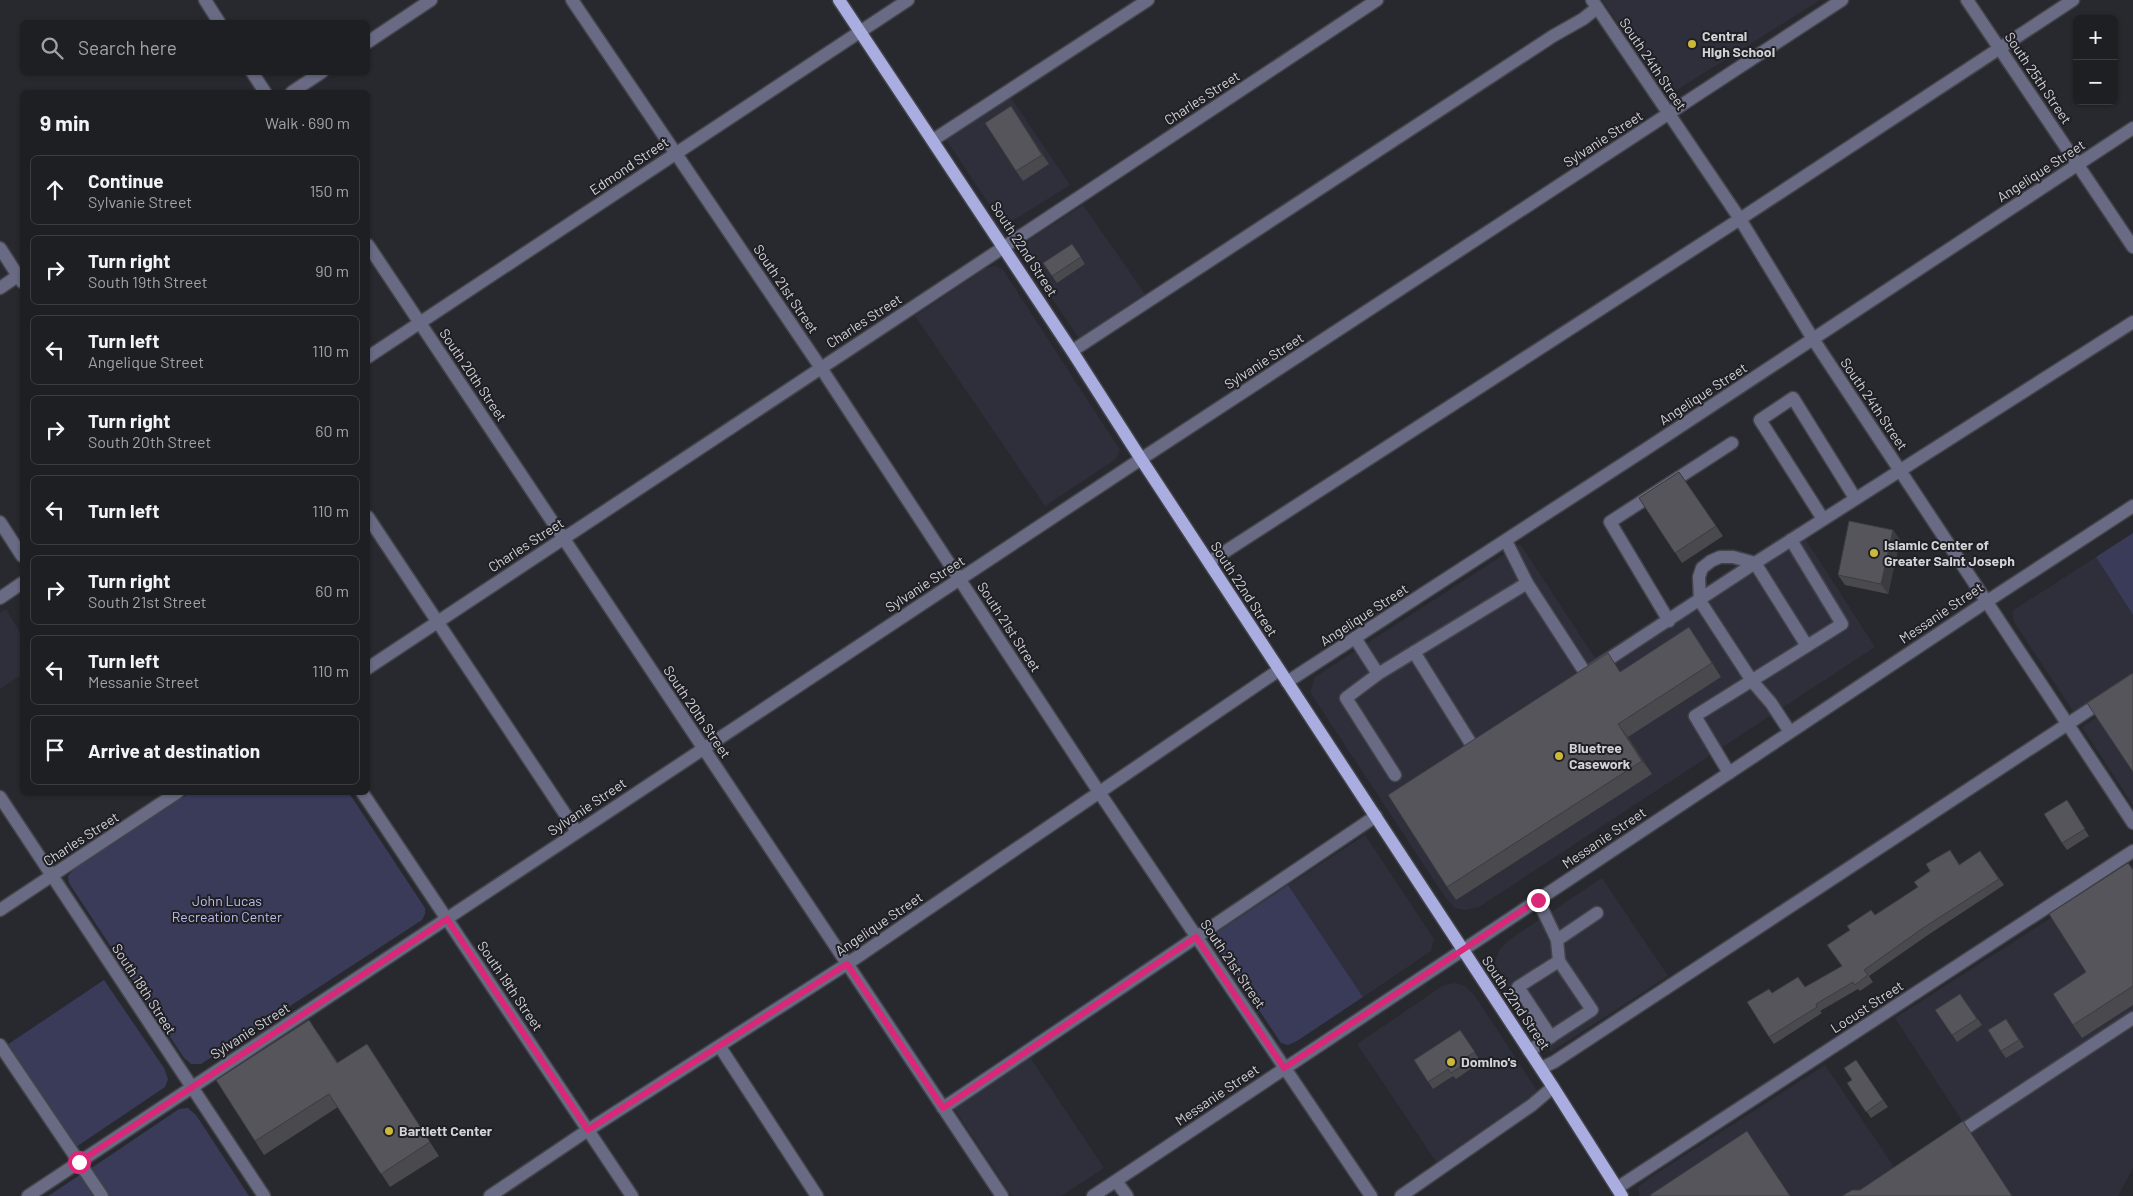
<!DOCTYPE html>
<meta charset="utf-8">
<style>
:root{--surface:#1e1f22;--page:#26272a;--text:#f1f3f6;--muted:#a1a2a5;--line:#3c3d40}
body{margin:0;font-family:Barlow,sans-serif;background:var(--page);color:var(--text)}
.controls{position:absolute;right:15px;top:15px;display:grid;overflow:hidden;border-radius:8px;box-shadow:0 1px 4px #0004}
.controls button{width:45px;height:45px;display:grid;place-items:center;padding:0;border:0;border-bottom:1px solid var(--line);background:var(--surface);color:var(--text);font:25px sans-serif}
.stop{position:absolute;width:15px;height:15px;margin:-11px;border:4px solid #db2777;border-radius:50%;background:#fff}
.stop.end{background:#db2777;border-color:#fff;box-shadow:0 1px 5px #0008}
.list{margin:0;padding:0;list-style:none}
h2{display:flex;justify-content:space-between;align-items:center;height:65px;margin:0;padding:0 20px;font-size:21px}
h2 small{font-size:16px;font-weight:400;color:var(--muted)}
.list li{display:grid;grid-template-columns:32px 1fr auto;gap:15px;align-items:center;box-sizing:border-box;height:70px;margin:0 10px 10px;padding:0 10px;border:1px solid var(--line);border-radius:8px}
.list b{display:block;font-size:19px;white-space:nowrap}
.list p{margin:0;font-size:16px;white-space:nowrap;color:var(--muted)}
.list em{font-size:16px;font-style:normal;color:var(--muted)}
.icon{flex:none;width:28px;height:28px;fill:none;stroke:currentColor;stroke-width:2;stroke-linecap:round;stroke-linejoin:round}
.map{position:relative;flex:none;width:2133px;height:1196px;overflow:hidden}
.search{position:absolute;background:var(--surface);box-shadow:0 1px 4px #0004;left:20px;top:20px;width:350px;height:55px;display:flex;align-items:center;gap:12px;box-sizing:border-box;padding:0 18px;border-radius:8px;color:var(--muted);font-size:19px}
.panel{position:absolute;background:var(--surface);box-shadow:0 1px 4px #0004;left:20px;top:90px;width:350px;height:705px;border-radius:8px}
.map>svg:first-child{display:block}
.built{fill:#2e2f3a}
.green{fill:#393b59}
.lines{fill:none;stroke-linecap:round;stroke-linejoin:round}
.minor-casing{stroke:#434449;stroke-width:15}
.major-casing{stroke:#434449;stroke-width:15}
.minor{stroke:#696b84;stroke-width:12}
.major{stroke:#a9ade0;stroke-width:12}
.wall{fill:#49494e}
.shaded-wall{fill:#3c3c40}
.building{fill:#55555b;stroke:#3c3c40}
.route{stroke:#db2777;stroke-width:6}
.poi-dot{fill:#ccb939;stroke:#1f1f25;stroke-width:2}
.labels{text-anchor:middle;stroke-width:4;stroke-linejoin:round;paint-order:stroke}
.poi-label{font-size:14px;font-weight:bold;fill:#d2d3d6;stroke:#1f1f25;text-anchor:start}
.street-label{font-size:14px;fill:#d2d3d6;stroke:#1f1f25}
.park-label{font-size:14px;fill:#bbbff1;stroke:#1f1f25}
</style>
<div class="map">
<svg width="2133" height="1196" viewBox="0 0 2133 1196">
<rect width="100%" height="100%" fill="#28292e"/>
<g class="built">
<polygon points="1602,0 1820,0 1672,93 1665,92"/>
<polygon points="1009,95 1070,185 1006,225 1001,222 945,138"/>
<polygon points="1083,205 1145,294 1079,338 1023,256 1022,247 1029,240"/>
<polygon points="995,266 1003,270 1120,450 1116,459 1045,506 915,316 986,268"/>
<polygon points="1797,526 1875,647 1479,907 1465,910 1455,908 1445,897 1310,692 1315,677 1520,544 1595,658"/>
<polygon points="2096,557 2133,615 2133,680 2077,717 2014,622 2012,611"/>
<polygon points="6,609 22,636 22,674 0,689 0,613"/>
<polygon points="2133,694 2133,805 2082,727"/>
<polygon points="1365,835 1434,939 1431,951 1363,997 1288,885"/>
<polygon points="2133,865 2133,1011 1964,1124 1895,1018"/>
<polygon points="1602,878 1668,976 1551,1052 1497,970 1495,961 1500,949 1512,938"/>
<polygon points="1455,983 1465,986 1475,996 1538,1092 1437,1163 1357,1044 1444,985"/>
<polygon points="2133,1023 2133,1168 2118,1196 1639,1196 1638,1187 1651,1177 1825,1065 1901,1177"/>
<polygon points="1029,1056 1104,1168 1061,1196 1012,1196 953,1107"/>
</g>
<g class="green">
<polygon points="2133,533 2133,615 2096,557"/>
<polygon points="191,792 349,793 425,908 425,914 422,920 201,1064 191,1064 184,1058 69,883 68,876 75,868"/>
<polygon points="1288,885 1363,997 1297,1041 1288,1045 1281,1043 1210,937"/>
<polygon points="104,980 164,1068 168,1079 165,1087 76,1147 7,1045"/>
<polygon points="188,1108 196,1115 249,1196 108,1196 90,1169 179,1109"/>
<polygon points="80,1175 93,1196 48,1196"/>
</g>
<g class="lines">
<defs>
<g id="minor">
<polyline points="205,0 219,22"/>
<polyline points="572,0 821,368 1099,792 1371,1196"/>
<polyline points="1592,0 1740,219 1813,339 2133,823"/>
<polyline points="1967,0 2133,247"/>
<polyline points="368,42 431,0"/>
<polyline points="252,72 265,92"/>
<polyline points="292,92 322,72"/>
<polyline points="933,140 1148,0"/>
<polyline points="368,245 1002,1196"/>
<polyline points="0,248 22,282"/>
<polyline points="0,288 22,273"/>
<polyline points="1072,351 1553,36 1583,19 1597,8"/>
<polyline points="368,357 908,0"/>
<polyline points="368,517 577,832"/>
<polyline points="1823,519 1760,420 1793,398 1855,498"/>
<polyline points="0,522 22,556"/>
<polyline points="1791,540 1842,624 1807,646"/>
<polyline points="1506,541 1527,583"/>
<polyline points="1209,562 1740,219 2073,0"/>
<polyline points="0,598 22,583"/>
<polyline points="1669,621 1610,522 1732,443"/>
<polyline points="1355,638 1378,674 1527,583 1586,674 1755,563 1807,646 1695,716 1729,773"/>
<polyline points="1414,652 1473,747"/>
<polyline points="368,668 1377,0"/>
<polyline points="1378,674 1346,698 1395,775"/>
<polyline points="1287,682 1646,449 2133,128"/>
<polyline points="1790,732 1771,703 1752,681 1700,601 1699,577 1702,568 1711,561 1720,557 1733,557 1755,563 2133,322"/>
<polyline points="362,792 632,1196"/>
<polyline points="0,797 264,1196"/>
<polyline points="0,910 178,792"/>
<polyline points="1557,940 1597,913"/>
<polyline points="1551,1037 1518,987 1559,961"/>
<polyline points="0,1045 102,1196"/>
<polyline points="720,1047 817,1196"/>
<polyline points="1529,1051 1592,1010 1559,961 1557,940 1538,900"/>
<polyline points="1541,1068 1554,1062 2133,681"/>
<polyline points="943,1108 1376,816"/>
<polyline points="1954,1136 2133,1018"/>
<polyline points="1116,1181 1127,1196"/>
<polyline points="1617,1188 2133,851"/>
<polyline points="28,1196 1141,459 1842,0"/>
<polyline points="490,1196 588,1130 847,964 1279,670"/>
<polyline points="1093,1196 1986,602 2133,506"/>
<polyline points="1401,1196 1532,1105 1553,1087"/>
</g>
<polyline id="major" points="839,0 1072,351 1141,459 1553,1087 1622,1196"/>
</defs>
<use href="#minor" class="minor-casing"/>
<use href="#major" class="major-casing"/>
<use href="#minor" class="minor"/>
<use href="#major" class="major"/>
</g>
<g class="wall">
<polygon points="1011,106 1049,164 1023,181 1016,171"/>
<polygon points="1072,244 1085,264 1057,283 1043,263"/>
<polygon points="1679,472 1723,536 1682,563 1639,498"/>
<polygon points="1893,530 1900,540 1888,594 1845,585 1838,575"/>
<polygon points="1698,640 1721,677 1628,737 1652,774 1456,900 1447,887 1621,671"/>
<polygon points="2071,807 2089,836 2067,850 2062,843"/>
<polygon points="1950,850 1960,865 1980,851 2004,885 1928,935 1869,976 1873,982 1860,991 1858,989 1820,1011 1822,1013 1774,1044 1769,1037 1772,993 1805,987 1842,966 1875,915 1918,887 1930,871"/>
<polygon points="2133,869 2133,1005 2082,1038 2073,1025 2086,972"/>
<polygon points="1960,994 1982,1025 1957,1042 1935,1010"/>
<polygon points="2011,1026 2024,1047 2006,1058 2001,1051"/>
<polygon points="1460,1030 1479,1059 1470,1065 1472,1068 1456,1079 1453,1076 1433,1089 1414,1060"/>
<polygon points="318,1033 338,1063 367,1044 439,1156 390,1187 338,1107 264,1155 255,1141"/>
<polygon points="1856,1060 1888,1107 1871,1118 1847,1083 1852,1080"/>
</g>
<g class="shaded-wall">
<polygon points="1011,106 1018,116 1049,164 1042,155"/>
<polygon points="1893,530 1900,540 1888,594 1881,584"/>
<polygon points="1689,627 1698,640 1721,677 1712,663"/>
<polygon points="1618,724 1628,737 1652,774 1642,761"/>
<polygon points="367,1044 376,1057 439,1156"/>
</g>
<g class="building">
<polygon points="1011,106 1042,155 1016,171 985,123"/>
<polygon points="1072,244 1081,257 1052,276 1043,263"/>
<polygon points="1679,472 1716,526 1675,553 1639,498"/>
<polygon points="1849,521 1893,530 1881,584 1838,575"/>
<polygon points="1689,627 1712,663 1618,724 1642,761 1447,887 1388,795 1608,653 1620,672"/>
<polygon points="2133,673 2133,772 2087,703"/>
<polygon points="2067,800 2085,829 2062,843 2044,814"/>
<polygon points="1950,850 1959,865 1980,851 1999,879 1923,928 1864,970 1868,975 1855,985 1853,982 1816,1004 1817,1007 1769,1037 1747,1002 1769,989 1772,993 1798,977 1805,987 1842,966 1827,945 1850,930 1847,926 1871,910 1875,915 1918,887 1914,882 1930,871 1926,864"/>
<polygon points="2128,863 2133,870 2133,986 2073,1025 2053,994 2086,972 2049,914"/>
<polygon points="1960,994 1977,1019 1952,1035 1935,1010"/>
<polygon points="2006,1019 2019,1040 2001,1051 1988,1030"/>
<polygon points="309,1020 337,1063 367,1044 430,1142 381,1174 329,1094 255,1141 216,1080"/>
<polygon points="1460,1030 1475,1052 1465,1058 1468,1062 1451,1073 1448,1069 1428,1082 1414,1060"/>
<polygon points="1856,1060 1883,1100 1866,1112 1847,1083 1852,1080 1844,1068"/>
<polygon points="1963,1121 2012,1196 1842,1196 1852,1190 1860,1190"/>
<polygon points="1747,1131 1790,1196 1651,1196 1650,1195"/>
</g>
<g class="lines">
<polyline class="route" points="79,1162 447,919 588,1130 847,964 943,1108 1196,937 1284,1068 1538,900"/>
</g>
<g class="poi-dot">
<circle cx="1692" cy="44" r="5"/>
<circle cx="1874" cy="553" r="5"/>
<circle cx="1559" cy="756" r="5"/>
<circle cx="1451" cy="1062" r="5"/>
<circle cx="389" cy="1131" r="5"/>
</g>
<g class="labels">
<g class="poi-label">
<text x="1702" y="41">Central<tspan x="1702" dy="16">High School</tspan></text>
<text x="1884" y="550">Islamic Center of<tspan x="1884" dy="16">Greater Saint Joseph</tspan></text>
<text x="1569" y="753">Bluetree<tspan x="1569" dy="16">Casework</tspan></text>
<text x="1461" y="1067">Domino's</text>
<text x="399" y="1136">Bartlett Center</text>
</g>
<g class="street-label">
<text transform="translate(1653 64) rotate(56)" y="5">South 24th Street</text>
<text transform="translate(2038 78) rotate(56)" y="5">South 25th Street</text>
<text transform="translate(1202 98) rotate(-33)" y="5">Charles Street</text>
<text transform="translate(1603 139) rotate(-33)" y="5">Sylvanie Street</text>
<text transform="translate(629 166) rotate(-34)" y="5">Edmond Street</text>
<text transform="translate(2041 171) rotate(-33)" y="5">Angelique Street</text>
<text transform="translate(1024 249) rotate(57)" y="5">South 22nd Street</text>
<text transform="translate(786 289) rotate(56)" y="5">South 21st Street</text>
<text transform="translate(864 321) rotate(-33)" y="5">Charles Street</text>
<text transform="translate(1264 361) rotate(-33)" y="5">Sylvanie Street</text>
<text transform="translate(473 375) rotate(56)" y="5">South 20th Street</text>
<text transform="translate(1703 394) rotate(-33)" y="5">Angelique Street</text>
<text transform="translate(1874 404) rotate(56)" y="5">South 24th Street</text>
<text transform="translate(526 545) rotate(-33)" y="5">Charles Street</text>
<text transform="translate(925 584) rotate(-33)" y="5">Sylvanie Street</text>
<text transform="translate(1244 589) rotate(57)" y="5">South 22nd Street</text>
<text transform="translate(1941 613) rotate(-34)" y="5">Messanie Street</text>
<text transform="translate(1364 615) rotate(-33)" y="5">Angelique Street</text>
<text transform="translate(1009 627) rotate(57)" y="5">South 21st Street</text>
<text transform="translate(697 712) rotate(56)" y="5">South 20th Street</text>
<text transform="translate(587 807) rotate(-34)" y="5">Sylvanie Street</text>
<text transform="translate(1604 838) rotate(-34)" y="5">Messanie Street</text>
<text transform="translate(81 839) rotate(-33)" y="5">Charles Street</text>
<text transform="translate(879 924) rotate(-34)" y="5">Angelique Street</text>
<text transform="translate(1233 964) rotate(56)" y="5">South 21st Street</text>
<text transform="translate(510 986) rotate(56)" y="5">South 19th Street</text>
<text transform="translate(144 989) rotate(57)" y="5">South 18th Street</text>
<text transform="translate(1516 1003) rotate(56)" y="5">South 22nd Street</text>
<text transform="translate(1867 1007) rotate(-33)" y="5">Locust Street</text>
<text transform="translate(250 1031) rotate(-33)" y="5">Sylvanie Street</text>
<text transform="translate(1217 1095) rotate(-34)" y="5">Messanie Street</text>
</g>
<g class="park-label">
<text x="227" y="906">John Lucas<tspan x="227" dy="16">Recreation Center</tspan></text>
</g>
</g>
</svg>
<div class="controls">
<button>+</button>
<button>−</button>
</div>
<div class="stop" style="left:79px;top:1162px"></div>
<div class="stop end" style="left:1538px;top:900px"></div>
<div class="search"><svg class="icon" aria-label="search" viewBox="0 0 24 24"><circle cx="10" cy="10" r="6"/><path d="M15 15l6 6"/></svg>Search here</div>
<section class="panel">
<h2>9 min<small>Walk · 690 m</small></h2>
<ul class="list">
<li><svg class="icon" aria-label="ahead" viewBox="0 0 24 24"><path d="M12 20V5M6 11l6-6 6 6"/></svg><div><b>Continue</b><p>Sylvanie Street</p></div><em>150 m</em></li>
<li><svg class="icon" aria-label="right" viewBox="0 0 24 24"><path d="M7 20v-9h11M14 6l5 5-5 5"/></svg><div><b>Turn right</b><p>South 19th Street</p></div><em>90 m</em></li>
<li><svg class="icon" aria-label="left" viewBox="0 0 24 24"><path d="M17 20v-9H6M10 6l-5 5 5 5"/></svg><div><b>Turn left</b><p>Angelique Street</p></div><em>110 m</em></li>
<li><svg class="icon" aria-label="right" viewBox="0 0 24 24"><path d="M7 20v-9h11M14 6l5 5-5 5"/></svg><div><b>Turn right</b><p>South 20th Street</p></div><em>60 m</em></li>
<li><svg class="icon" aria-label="left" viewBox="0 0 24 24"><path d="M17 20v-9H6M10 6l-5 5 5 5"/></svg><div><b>Turn left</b></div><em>110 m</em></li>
<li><svg class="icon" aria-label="right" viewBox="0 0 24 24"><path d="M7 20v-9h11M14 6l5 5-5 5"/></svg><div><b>Turn right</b><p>South 21st Street</p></div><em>60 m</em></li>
<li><svg class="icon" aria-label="left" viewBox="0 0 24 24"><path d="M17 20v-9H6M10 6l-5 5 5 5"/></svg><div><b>Turn left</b><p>Messanie Street</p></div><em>110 m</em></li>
<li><svg class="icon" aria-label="arrive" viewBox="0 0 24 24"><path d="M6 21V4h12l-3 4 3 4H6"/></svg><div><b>Arrive at destination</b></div></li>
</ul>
</section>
</div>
